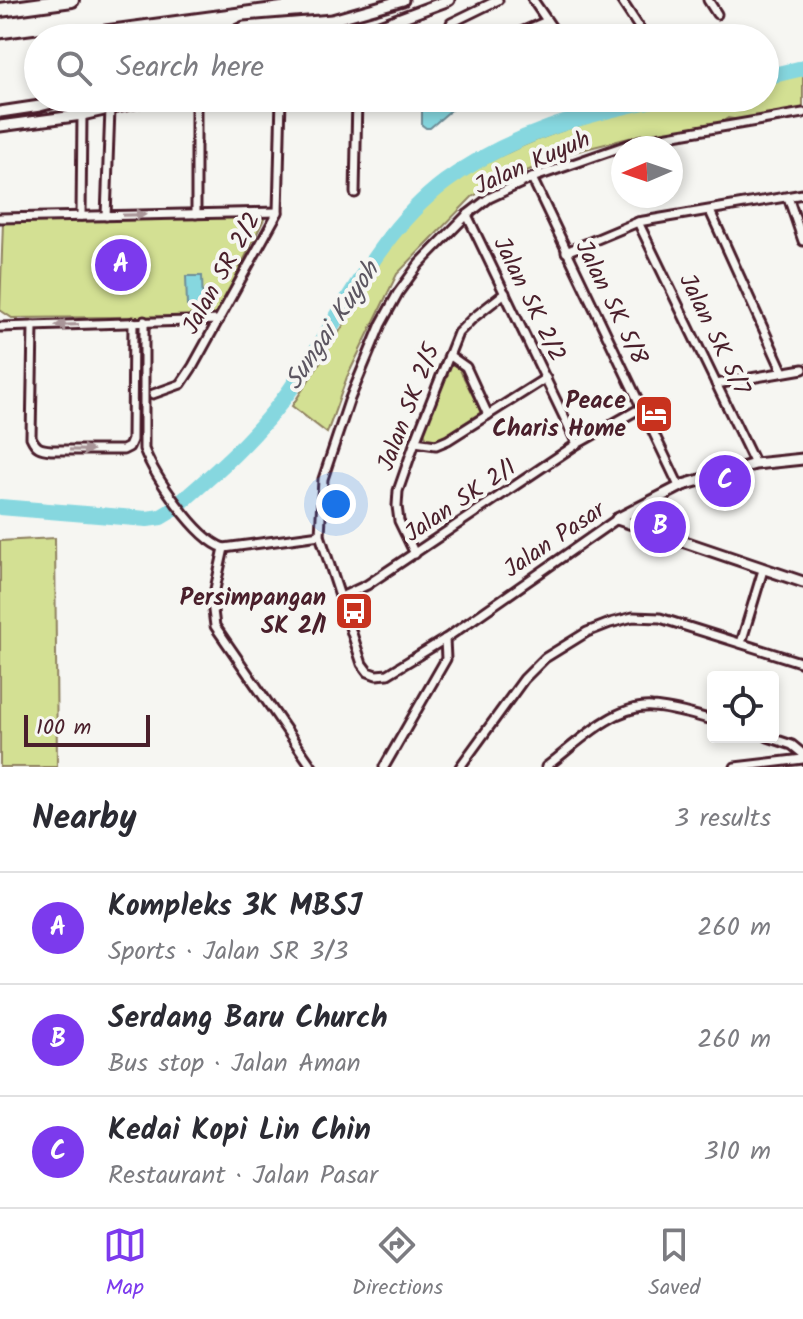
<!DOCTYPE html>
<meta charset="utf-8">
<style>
:root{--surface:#fff;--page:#f2f2f3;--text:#2b2b33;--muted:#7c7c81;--line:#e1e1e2;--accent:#7c3aed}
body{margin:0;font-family:Kalam,sans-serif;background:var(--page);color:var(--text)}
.controls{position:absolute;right:24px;bottom:24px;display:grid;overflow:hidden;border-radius:8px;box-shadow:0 4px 12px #0003}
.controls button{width:72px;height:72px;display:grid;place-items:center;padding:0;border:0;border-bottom:2px solid var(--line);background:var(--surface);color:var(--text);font:40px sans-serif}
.compass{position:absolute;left:611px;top:136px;width:72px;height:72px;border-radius:50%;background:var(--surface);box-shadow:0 4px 12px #0003;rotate:268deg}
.scale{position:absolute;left:24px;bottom:20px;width:126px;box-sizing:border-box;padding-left:8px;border:4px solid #4a1f2b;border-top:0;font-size:22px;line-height:28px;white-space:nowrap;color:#4a1f2b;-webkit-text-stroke:6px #f6f6f2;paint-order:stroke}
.you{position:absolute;left:336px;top:504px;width:28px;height:28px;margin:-20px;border:6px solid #fff;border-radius:50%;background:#1a73e8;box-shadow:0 0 0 12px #1a73e833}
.badge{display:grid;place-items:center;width:52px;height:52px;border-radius:50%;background:var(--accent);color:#fff;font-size:26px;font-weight:700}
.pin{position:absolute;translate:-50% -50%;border:4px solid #fff;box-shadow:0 2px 8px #0006}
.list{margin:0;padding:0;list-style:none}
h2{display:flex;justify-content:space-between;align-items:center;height:104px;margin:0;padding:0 32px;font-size:34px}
h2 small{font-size:26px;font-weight:400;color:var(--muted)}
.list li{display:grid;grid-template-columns:52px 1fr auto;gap:24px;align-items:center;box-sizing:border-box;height:112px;padding:0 32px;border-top:2px solid var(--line)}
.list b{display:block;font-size:30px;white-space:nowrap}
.list p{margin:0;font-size:26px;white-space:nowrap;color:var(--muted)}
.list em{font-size:26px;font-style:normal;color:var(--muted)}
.icon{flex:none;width:44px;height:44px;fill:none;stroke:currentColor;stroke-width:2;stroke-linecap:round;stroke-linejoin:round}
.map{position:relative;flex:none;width:803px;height:767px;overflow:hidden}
.search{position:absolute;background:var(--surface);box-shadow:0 4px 12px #0003;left:24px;right:24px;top:24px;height:88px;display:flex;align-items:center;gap:20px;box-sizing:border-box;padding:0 28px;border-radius:44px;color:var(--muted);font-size:30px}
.sheet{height:440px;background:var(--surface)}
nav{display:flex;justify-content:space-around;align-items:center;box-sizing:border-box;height:112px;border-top:2px solid var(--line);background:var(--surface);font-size:22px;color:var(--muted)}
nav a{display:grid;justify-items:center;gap:4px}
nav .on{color:var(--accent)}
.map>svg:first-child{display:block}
.green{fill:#d3e093;stroke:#8e805f;stroke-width:2}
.water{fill:#86d7df;stroke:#6e8d97;stroke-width:2}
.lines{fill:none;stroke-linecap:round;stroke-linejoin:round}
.river{stroke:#86d7df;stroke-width:16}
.street-casing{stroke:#4a1f2b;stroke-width:13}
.secondary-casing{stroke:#4a1f2b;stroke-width:15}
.highway-casing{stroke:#4a1f2b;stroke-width:18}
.street{stroke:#f6f6f2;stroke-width:7}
.secondary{stroke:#f6f6f2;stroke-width:9}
.highway{stroke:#f6f6f2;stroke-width:12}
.rail{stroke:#4a1f2b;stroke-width:3}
.oneway{fill:#a99598}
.labels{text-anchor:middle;stroke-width:8;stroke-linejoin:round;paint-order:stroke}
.street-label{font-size:24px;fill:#4a1f2b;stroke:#f6f6f2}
.poi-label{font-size:24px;font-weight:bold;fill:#4a1f2b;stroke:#f6f6f2;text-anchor:end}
.water-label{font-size:26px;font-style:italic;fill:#5c5661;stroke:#f6f6f2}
</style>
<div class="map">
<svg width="803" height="767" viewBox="0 0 803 767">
<rect width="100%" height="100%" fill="#f6f6f2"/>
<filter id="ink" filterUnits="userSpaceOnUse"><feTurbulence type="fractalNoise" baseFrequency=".0125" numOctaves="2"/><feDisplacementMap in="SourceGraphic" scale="16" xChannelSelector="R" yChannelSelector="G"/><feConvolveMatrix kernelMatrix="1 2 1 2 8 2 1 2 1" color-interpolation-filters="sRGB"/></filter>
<g filter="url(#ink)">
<g class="green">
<path d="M803 73V110L744 121 728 118 719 124 629 138 574 152 494 184 472 197 397 274 347 377 327 433 292 406C313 373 334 341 354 308 370 279 384 250 406 225 470 151 597 114 692 99 715 95 741 98 765 98V82Z"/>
<polygon points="265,217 216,316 12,318 0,310 3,222"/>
<polygon points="451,361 459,368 481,412 437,441 429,442 422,429"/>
<polygon points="55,538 57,767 0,767 0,541"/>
</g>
<g class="water">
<polygon points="422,98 465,98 430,128 426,128 422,125"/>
<polygon points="186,276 202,276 203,306 187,306"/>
</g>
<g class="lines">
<g class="river">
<polyline points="765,77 803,68"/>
<path d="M0 507 147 519 161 517 171 511C214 474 257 437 290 390 341 320 373 236 445 182 510 134 585 114 663 98"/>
</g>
<defs>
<g id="street">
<polyline points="533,0 559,38"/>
<polyline points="621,0 646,38"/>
<polyline points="708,0 717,14"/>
<polyline points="452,38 449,33 451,23 498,0"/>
<polyline points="507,38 547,21"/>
<polyline points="532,178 679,486"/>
<polyline points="355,193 357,98"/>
<polyline points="788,197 803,241"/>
<polyline points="710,211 783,372"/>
<polyline points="196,214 196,98"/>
<polyline points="467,215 577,444"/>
<polyline points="81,216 82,115"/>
<polyline points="106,216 110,109"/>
<polyline points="0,218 278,212"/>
<polyline points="638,222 755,464"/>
<polyline points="566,252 638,222 803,194"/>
<path d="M144 321V449C154 475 196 539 224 548L320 535"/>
<path d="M33 326 31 437C36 448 40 449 51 450H123L129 447 132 440 133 322"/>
<polyline points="0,327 219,320"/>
<polyline points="449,355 466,367 488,415"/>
<polyline points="716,384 803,369"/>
<polyline points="153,394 181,384 193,366 278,212 281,98"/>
<polyline points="415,442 436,445 448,440 546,378"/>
<polyline points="617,519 445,639 388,674 376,675 368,672 362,664 320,535 323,479 349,401 381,324 398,293 419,264 467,215 489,198 532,178 639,141 803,113"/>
<polyline points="224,548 212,603 215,626 312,767"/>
<polyline points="415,554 399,521 397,506 398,491 415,442 458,333 473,318 505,293"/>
<polyline points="341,597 367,585 577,444 641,408"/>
<polyline points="741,643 763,570"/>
<polyline points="768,737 792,745 803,754"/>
<polyline points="384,767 446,659 445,639"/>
<polyline points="460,767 524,679 545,658 587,632 610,623 633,617 660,618 803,663"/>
<path d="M546 767C574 746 614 704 652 707 672 708 693 715 713 720"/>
<polyline points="735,767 803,759"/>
</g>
<g id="secondary">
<polyline points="221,38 244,27 332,20 403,0"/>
<polyline points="347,38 449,0"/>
<polyline points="0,112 40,106 70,98"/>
<polyline points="0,126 82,115 156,98"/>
<polyline points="617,519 683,485 755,464 803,459"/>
<polyline points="617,519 803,582"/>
</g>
<polyline id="highway" points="0,10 72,0"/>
</defs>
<use href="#street" class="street-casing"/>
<use href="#secondary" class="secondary-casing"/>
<use href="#highway" class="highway-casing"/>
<use href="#street" class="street"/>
<use href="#secondary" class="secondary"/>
<use href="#highway" class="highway"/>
<polyline class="rail" points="0,39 292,0"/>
</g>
<defs><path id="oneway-solid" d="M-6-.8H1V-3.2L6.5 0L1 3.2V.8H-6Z" transform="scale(2)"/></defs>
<g class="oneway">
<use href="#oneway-solid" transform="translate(134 215) rotate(-1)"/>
<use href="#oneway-solid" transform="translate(67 325) rotate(178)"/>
<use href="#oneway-solid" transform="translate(81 450) rotate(1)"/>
</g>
</g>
<defs>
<symbol id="hotel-square" viewBox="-11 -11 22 22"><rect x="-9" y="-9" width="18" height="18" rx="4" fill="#c8321e" stroke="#f6f6f2"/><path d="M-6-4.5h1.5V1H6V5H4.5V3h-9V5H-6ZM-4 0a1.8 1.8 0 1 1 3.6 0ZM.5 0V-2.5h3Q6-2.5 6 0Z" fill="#fff"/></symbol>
<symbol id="bus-square" viewBox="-11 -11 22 22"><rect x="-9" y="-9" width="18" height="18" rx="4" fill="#c8321e" stroke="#f6f6f2"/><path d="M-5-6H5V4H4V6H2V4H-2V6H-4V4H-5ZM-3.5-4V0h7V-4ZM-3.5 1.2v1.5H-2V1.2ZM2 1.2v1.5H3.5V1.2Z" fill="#fff"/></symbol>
</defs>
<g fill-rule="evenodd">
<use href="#hotel-square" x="632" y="392" width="44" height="44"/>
<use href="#bus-square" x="332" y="589" width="44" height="44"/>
</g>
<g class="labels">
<g class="street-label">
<text transform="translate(532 162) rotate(-24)" y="8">Jalan Kuyuh</text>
<text transform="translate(221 273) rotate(-61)" y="8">Jalan SR 2/2</text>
<text transform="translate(530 299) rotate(64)" y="8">Jalan SK 2/2</text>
<text transform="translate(612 302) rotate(64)" y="8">Jalan SK 5/8</text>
<text transform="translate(715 334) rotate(64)" y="8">Jalan SK 5/7</text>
<text transform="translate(408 407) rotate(-69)" y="8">Jalan SK 2/5</text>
<text transform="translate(460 500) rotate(-34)" y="8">Jalan SK 2/1</text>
<text transform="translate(554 539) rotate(-34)" y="8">Jalan Pasar</text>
</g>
<g class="poi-label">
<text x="626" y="408">Peace<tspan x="626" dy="28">Charis Home</tspan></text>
<text x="326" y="605">Persimpangan<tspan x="326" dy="28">SK 2/1</tspan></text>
</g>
<g class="water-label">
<text transform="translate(331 325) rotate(-56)" y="9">Sungai Kuyoh</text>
</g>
</g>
</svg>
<div class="controls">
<button><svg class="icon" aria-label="locate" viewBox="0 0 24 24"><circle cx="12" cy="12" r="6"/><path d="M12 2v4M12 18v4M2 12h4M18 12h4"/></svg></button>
</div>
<svg class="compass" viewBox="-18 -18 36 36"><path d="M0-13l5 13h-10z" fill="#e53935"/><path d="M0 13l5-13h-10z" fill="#7c7c81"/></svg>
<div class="scale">100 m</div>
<div class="you"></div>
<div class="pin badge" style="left:121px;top:265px">A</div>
<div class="pin badge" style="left:660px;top:527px">B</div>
<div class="pin badge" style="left:725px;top:481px">C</div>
<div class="search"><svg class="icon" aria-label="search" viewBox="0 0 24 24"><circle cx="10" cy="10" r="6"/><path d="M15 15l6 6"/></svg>Search here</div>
</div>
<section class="sheet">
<h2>Nearby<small>3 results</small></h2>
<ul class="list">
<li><span class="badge">A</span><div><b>Kompleks 3K MBSJ</b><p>Sports · Jalan SR 3/3</p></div><em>260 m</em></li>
<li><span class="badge">B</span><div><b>Serdang Baru Church</b><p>Bus stop · Jalan Aman</p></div><em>260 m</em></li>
<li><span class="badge">C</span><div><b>Kedai Kopi Lin Chin</b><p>Restaurant · Jalan Pasar</p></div><em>310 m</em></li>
</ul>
</section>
<nav>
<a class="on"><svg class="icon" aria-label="map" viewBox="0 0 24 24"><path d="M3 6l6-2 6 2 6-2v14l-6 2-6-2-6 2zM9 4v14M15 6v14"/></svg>Map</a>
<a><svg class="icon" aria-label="directions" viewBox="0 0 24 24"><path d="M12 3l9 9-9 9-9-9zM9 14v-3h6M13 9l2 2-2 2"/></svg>Directions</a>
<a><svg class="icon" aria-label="saved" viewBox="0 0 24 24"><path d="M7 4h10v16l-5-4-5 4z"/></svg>Saved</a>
</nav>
